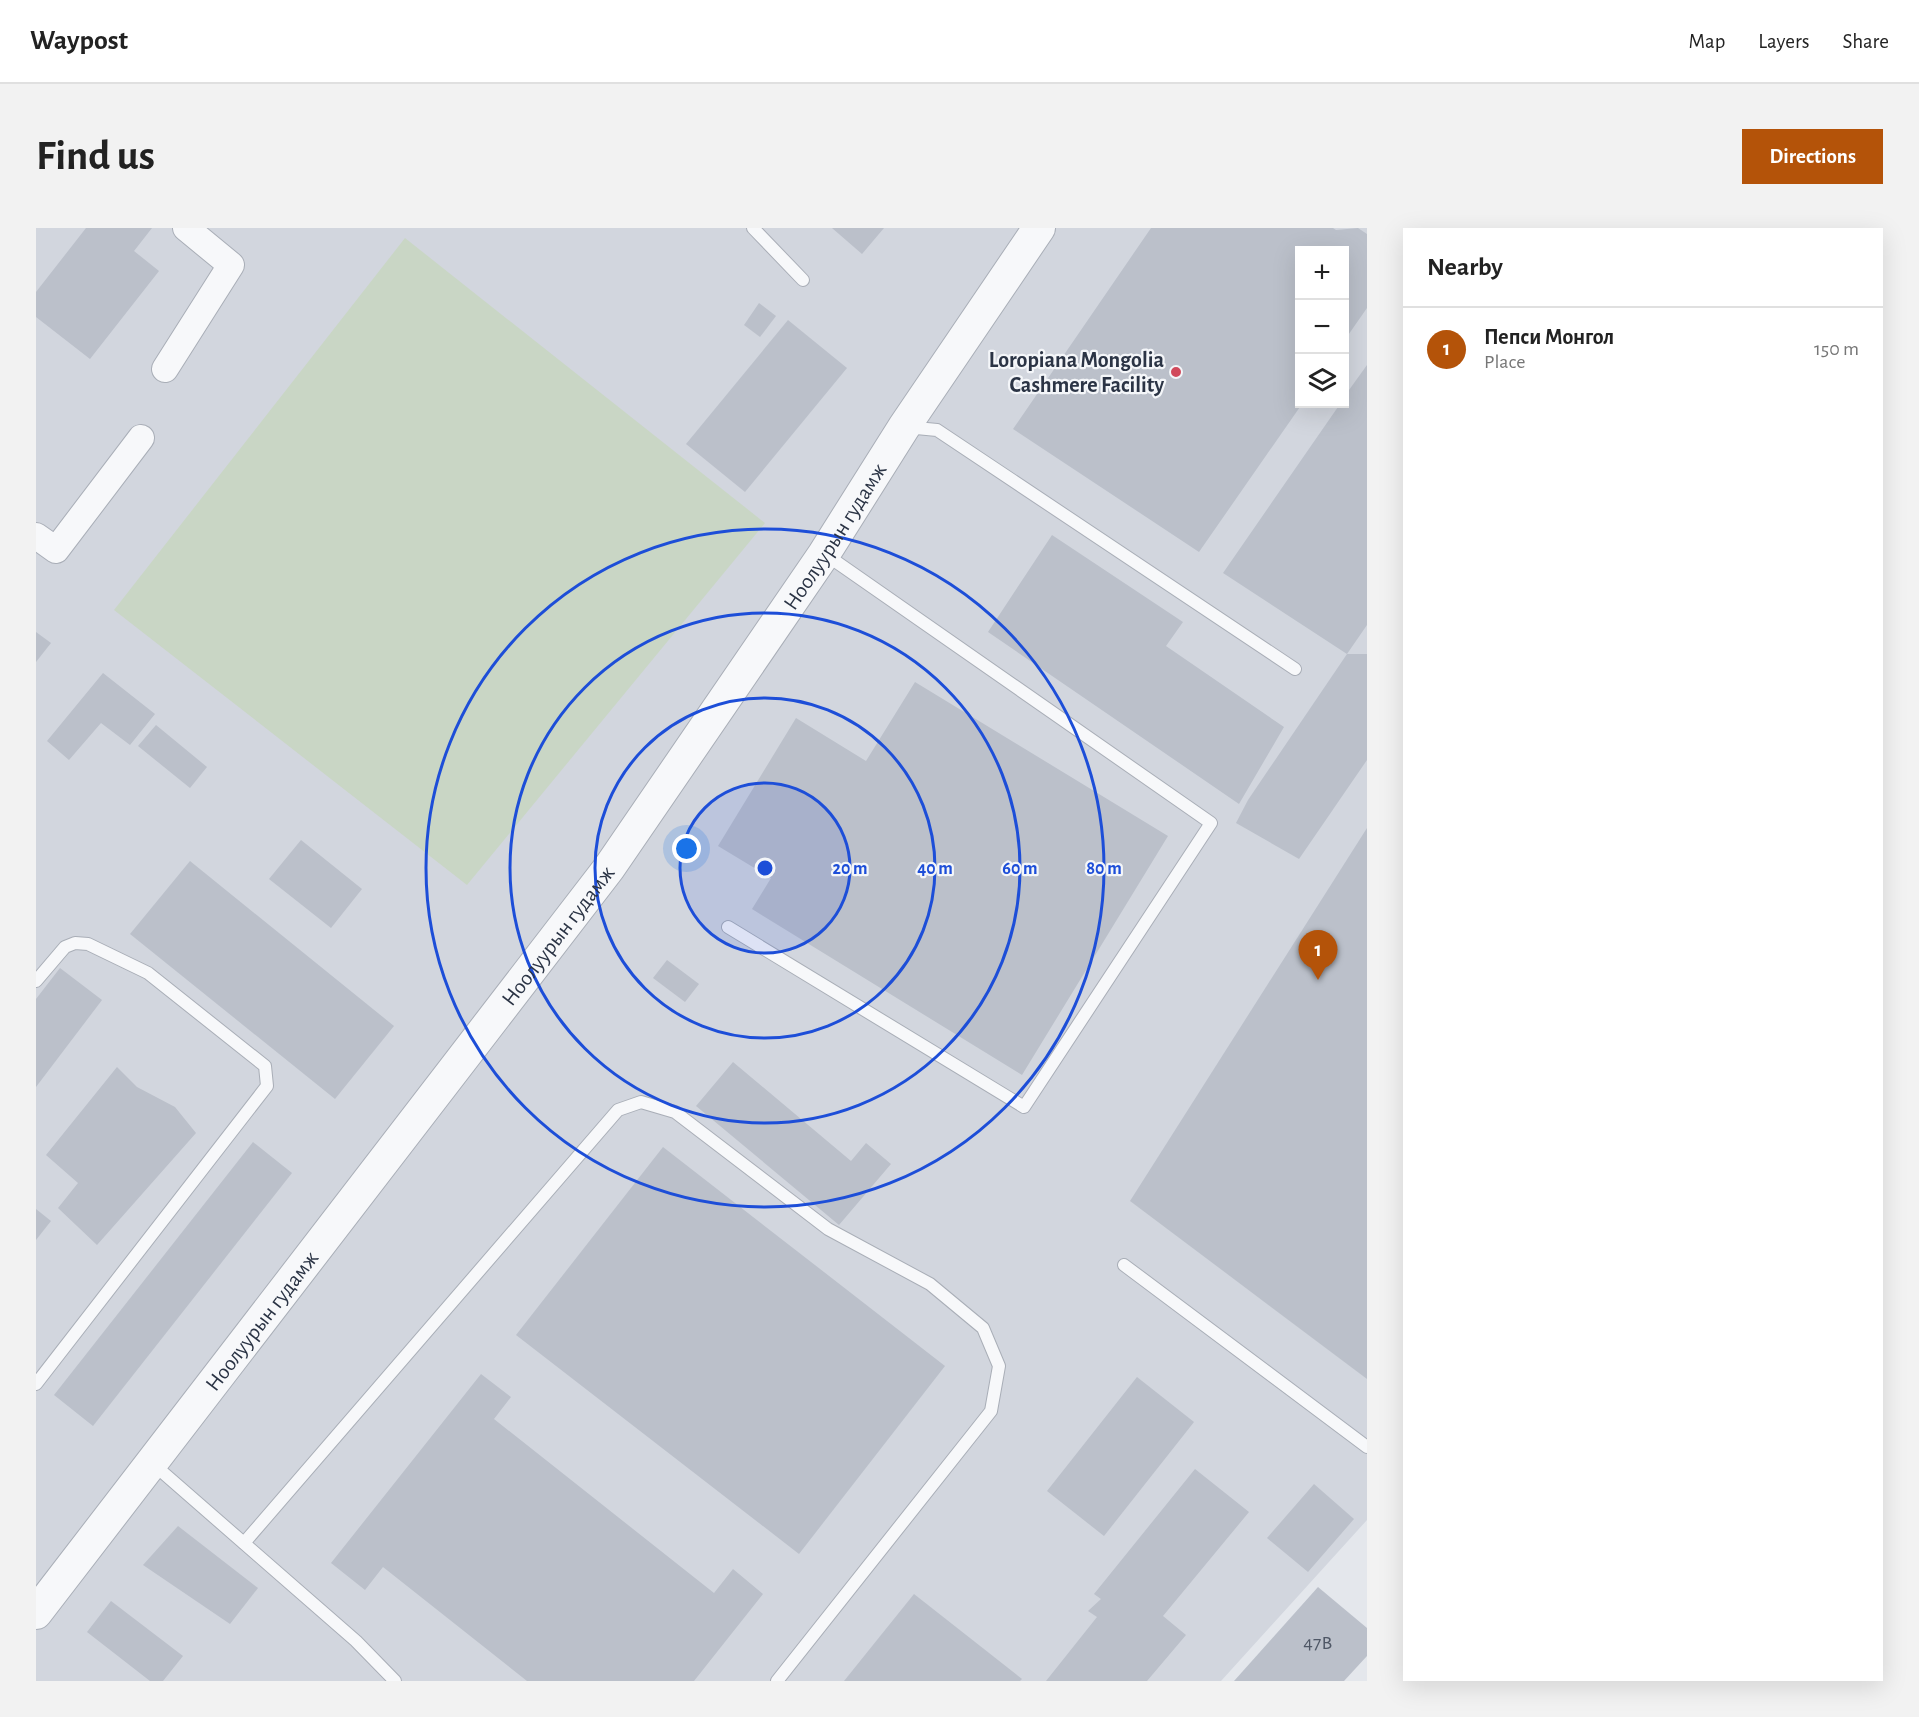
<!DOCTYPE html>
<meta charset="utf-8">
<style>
:root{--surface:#fff;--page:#f2f2f2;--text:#222;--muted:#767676;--line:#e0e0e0;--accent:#b45309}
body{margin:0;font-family:"Alegreya Sans",sans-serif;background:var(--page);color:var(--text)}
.controls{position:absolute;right:18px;top:18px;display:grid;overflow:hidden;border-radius:0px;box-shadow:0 6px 24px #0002}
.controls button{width:54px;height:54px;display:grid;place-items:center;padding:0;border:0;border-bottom:2px solid var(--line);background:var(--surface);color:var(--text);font:30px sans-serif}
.you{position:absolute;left:651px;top:621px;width:21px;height:21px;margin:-15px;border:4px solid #fff;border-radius:50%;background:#1a73e8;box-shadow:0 0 0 9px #1a73e833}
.badge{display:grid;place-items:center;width:39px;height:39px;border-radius:50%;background:var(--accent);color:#fff;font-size:20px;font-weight:700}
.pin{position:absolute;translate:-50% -50px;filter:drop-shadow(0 2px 3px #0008)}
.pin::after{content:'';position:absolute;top:32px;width:21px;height:18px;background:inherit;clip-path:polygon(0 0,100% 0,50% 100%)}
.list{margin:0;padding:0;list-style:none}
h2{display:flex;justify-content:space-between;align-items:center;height:78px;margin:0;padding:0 24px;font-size:26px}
h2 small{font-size:20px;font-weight:400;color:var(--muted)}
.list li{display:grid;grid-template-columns:39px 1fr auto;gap:18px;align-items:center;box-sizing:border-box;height:84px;padding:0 24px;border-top:2px solid var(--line)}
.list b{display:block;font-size:22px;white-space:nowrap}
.list p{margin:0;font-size:20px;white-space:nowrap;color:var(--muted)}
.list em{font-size:20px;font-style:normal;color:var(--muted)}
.icon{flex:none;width:33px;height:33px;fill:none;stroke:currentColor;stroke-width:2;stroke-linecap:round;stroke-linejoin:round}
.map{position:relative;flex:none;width:1331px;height:1453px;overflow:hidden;border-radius:0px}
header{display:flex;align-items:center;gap:36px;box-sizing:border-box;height:84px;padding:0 30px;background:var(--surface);border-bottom:2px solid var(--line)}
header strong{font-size:28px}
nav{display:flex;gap:33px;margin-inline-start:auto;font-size:21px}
.intro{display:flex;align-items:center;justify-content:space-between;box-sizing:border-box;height:144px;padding:0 36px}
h1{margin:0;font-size:42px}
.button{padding:15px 27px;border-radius:0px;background:var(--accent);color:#fff;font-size:21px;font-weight:700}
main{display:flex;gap:36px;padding:0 36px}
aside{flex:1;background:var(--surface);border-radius:0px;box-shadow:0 6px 24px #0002}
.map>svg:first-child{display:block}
.built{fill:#d2d6de;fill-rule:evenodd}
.green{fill:#c9d6c5}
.building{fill:#bbc0ca}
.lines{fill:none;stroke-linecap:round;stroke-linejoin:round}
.service-casing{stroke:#a9aeb7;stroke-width:14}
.minor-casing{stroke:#a9aeb7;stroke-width:28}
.tertiary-casing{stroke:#a9aeb7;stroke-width:34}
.service{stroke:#f7f8fa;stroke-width:12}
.minor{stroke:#f7f8fa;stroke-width:26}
.tertiary{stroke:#f7f8fa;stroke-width:32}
.ring{fill:none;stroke:#1d4ed8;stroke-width:3}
.poi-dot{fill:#d1495b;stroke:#f4f6f9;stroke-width:2}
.labels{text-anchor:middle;stroke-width:4.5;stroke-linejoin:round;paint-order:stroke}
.number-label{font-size:20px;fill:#4f5766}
.poi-label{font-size:22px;font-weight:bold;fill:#2b3445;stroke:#f4f6f9;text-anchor:end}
.street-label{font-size:22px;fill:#2b3445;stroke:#f4f6f9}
.centre{fill:#1d4ed8;stroke:#f4f6f9;stroke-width:3}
.ring-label{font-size:18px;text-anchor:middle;font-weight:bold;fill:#1d4ed8;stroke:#f4f6f9;stroke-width:4.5;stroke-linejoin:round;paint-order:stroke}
</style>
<header>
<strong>Waypost</strong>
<nav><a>Map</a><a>Layers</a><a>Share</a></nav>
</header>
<div class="intro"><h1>Find us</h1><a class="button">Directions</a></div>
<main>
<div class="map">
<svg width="1331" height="1453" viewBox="0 0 1331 1453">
<rect width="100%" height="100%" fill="#e4e7ec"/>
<path class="built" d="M0 0H1331V1292L1185 1453H0ZM1264 22H1308V176H1264Z"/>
<polygon class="green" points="369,10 729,295 431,657 78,382"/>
<g class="building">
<polygon points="50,0 116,0 98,23 123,43 54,131 0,89 0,64"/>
<polygon points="796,0 848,0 826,26"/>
<polygon points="1115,0 1297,0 1300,2 1322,0 1331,6 1331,80 1308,113 1308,22 1264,22 1266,176 1163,324 977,201"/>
<polygon points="723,75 740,88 724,109 708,97"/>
<polygon points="752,92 811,140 709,264 650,216"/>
<polygon points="1331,137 1331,397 1311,426 1187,345 1304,176 1308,176 1308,169"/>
<polygon points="1016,307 1147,394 1130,418 1248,499 1203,576 952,404"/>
<polygon points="0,404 15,415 0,434"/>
<polygon points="1311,426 1331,426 1331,532 1263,631 1200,595 1212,572"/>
<polygon points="67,445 119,486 94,517 65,495 33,532 11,513"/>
<polygon points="879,454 1132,608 986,847 716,681 735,650 682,618 760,490 830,533"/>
<polygon points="120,497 171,539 154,560 102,518"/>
<polygon points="1331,600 1331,1151 1094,973"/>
<polygon points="265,612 326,661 295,700 233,651"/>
<polygon points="154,633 358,798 299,871 94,706"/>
<polygon points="631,732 663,756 649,774 617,750"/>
<polygon points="24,740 66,772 0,859 0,771"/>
<polygon points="697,834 815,933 830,915 855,936 803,997 660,878"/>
<polygon points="81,839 101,859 139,879 160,905 61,1017 22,980 42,955 10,927"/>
<polygon points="217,914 256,945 57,1198 18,1167"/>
<polygon points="627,919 909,1138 763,1326 480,1107"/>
<polygon points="0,981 15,993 0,1012"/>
<polygon points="445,1146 475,1169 458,1191 678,1365 697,1341 727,1366 658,1453 491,1453 347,1339 329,1362 295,1335"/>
<polygon points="1101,1149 1158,1194 1068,1308 1011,1263"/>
<polygon points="1159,1241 1213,1284 1127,1388 1150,1407 1111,1453 1010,1453 1061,1389 1052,1383 1065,1371 1058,1366"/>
<polygon points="1278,1256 1318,1291 1272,1344 1231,1310"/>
<polygon points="142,1298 222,1360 194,1396 107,1337"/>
<polygon points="1282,1359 1331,1400 1331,1428 1308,1453 1198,1453"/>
<polygon points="878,1366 986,1451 984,1453 808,1453"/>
<polygon points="75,1373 147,1428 127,1453 114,1453 51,1404"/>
</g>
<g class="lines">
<defs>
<g id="service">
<polyline points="717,0 767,52"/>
<polyline points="870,199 901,202 1259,441"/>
<polyline points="692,699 988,879 1175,595 789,326"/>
<polyline points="0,753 29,719 39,715 52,716 112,745 229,838 231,858 0,1156"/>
<polyline points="1088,1037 1331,1219"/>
<polyline points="116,1235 320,1413 359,1453"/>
<polyline points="208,1315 582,882 605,874 639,884 792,1001 894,1056 947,1100 963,1138 955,1183 741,1453"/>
</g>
<g id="minor">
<polyline points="129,141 195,37 150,0"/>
<polyline points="0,308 20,322 105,210"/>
</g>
<g id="tertiary">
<path id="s1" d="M0 1385 573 640 788 326 868 199 1003 0"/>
</g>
</defs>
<use href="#service" class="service-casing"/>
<use href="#minor" class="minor-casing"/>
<use href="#tertiary" class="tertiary-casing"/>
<use href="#service" class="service"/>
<use href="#minor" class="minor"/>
<use href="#tertiary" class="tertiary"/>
</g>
<circle cx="729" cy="640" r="85" fill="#1d4ed8" fill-opacity=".12"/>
<g class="ring">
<circle cx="729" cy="640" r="85"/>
<circle cx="729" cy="640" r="170"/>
<circle cx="729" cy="640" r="255"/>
<circle cx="729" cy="640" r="339"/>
</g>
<circle class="poi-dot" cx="1140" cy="144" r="6"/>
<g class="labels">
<g class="number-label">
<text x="1282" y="1421">47В</text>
</g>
<g class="poi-label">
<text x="1128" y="139">Loropiana Mongolia<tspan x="1128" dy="25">Cashmere Facility</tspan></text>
</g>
<g class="street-label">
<text dy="8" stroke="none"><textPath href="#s1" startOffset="1341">Ноолуурын гудамж</textPath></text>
<text dy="8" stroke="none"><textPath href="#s1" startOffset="855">Ноолуурын гудамж</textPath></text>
<text dy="8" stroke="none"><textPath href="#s1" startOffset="369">Ноолуурын гудамж</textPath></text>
</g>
</g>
<circle cx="729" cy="640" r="9" class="centre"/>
<g class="ring-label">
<text x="814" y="646">20 m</text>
<text x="899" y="646">40 m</text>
<text x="984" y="646">60 m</text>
<text x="1068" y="646">80 m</text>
</g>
</svg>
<div class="controls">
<button>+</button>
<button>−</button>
<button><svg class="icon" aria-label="layers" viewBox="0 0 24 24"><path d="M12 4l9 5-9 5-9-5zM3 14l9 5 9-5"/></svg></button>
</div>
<div class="you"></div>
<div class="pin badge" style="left:1282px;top:752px">1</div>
</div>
<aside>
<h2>Nearby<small></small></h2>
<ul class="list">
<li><span class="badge">1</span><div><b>Пепси Монгол</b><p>Place</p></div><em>150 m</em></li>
</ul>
</aside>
</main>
